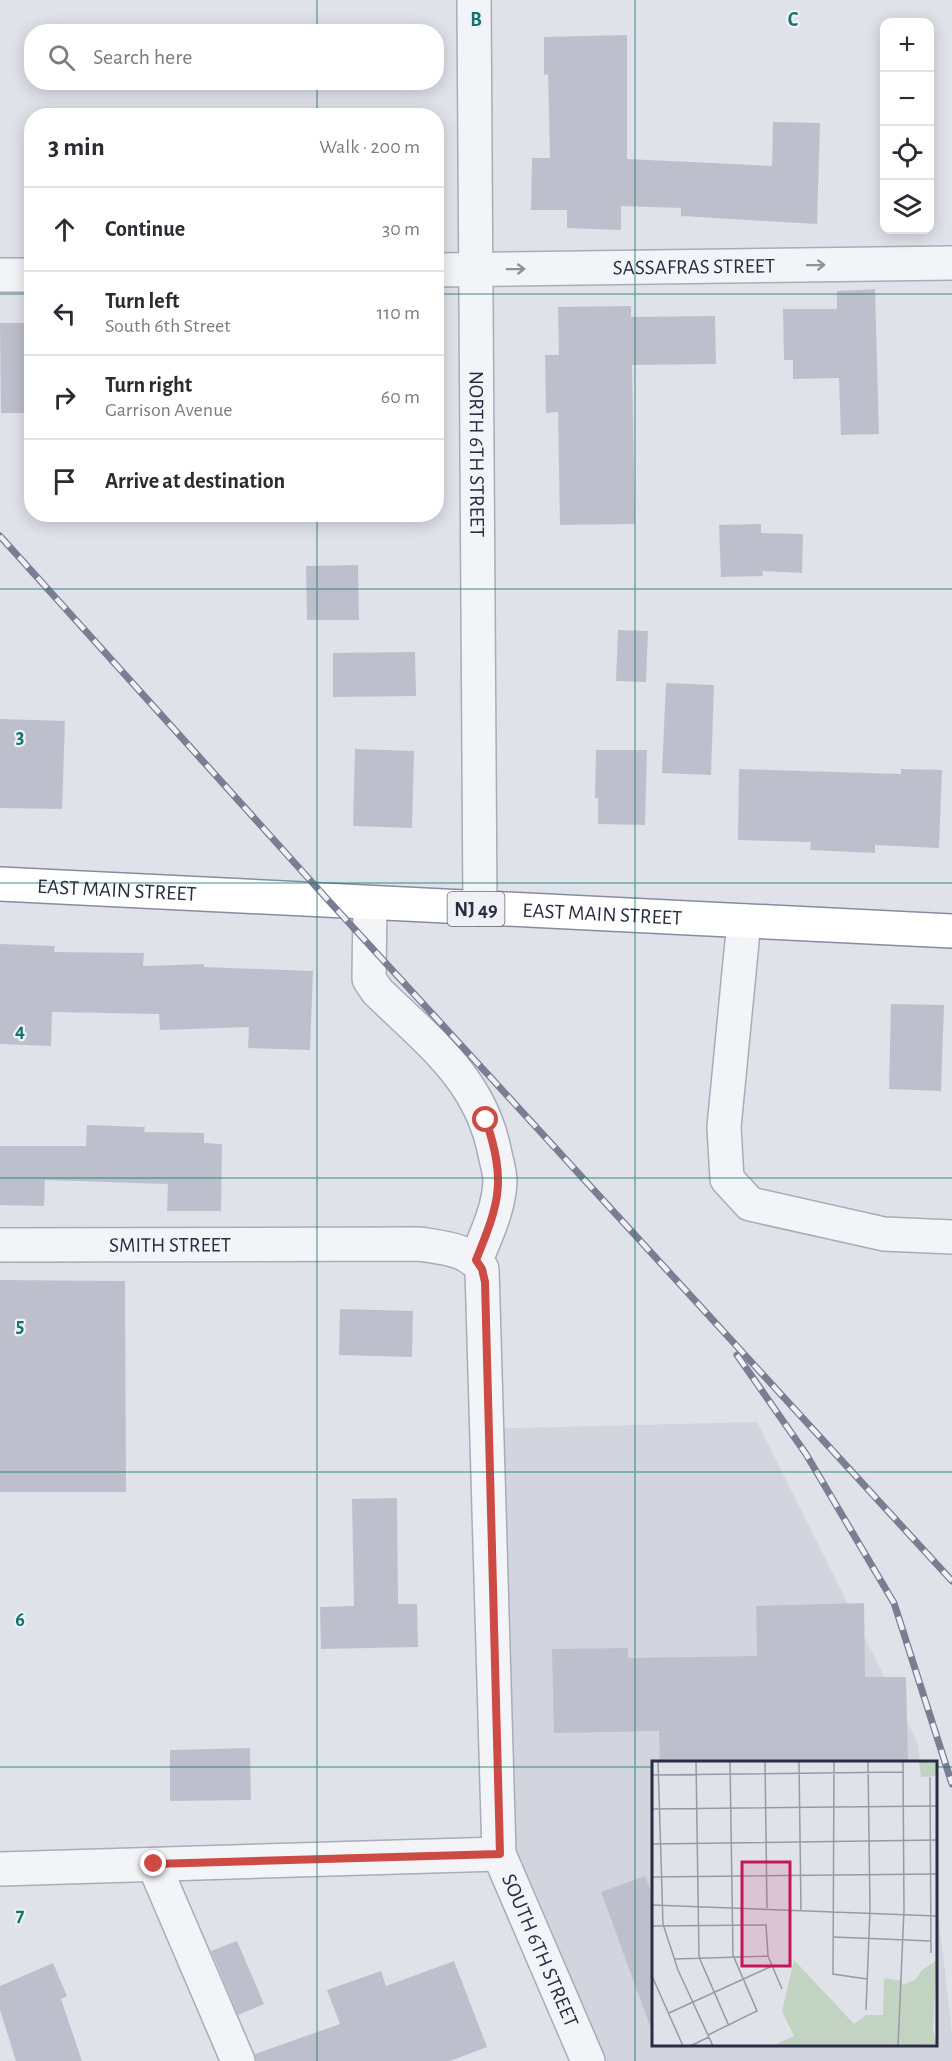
<!DOCTYPE html>
<meta charset="utf-8">
<style>
:root{--surface:#fff;--page:#f2f2f3;--text:#2b2b33;--muted:#7c7c81;--line:#e1e1e2}
body{margin:0;font-family:"Alegreya Sans",sans-serif;background:var(--page);color:var(--text)}
.controls{position:absolute;right:18px;top:18px;display:grid;overflow:hidden;border-radius:12px;box-shadow:0 3px 15px #0003}
.controls button{width:54px;height:54px;display:grid;place-items:center;padding:0;border:0;border-bottom:2px solid var(--line);background:var(--surface);color:var(--text);font:30px sans-serif}
.stop{position:absolute;width:18px;height:18px;margin:-14px;border:4px solid #ce4a45;border-radius:50%;background:#fff}
.stop.end{background:#ce4a45;border-color:#fff;box-shadow:0 2px 6px #0008}
.list{margin:0;padding:0;list-style:none}
h2{display:flex;justify-content:space-between;align-items:center;height:78px;margin:0;padding:0 24px;font-size:26px}
h2 small{font-size:20px;font-weight:400;color:var(--muted)}
.list li{display:grid;grid-template-columns:39px 1fr auto;gap:18px;align-items:center;box-sizing:border-box;height:84px;padding:0 24px;border-top:2px solid var(--line)}
.list b{display:block;font-size:22px;white-space:nowrap}
.list p{margin:0;font-size:20px;white-space:nowrap;color:var(--muted)}
.list em{font-size:20px;font-style:normal;color:var(--muted)}
.icon{flex:none;width:33px;height:33px;fill:none;stroke:currentColor;stroke-width:2;stroke-linecap:round;stroke-linejoin:round}
.map{position:relative;flex:none;width:952px;height:2061px;overflow:hidden}
.search{position:absolute;background:var(--surface);box-shadow:0 3px 15px #0003;left:24px;top:24px;width:420px;height:66px;display:flex;align-items:center;gap:15px;box-sizing:border-box;padding:0 21px;border-radius:24px;color:var(--muted);font-size:22px}
.panel{position:absolute;background:var(--surface);box-shadow:0 3px 15px #0003;left:24px;top:108px;width:420px;height:414px;border-radius:24px}
.map>svg:first-child{display:block}
.built{fill:#d2d4de}
.building{fill:#bdc0cc}
.lines{fill:none;stroke-linecap:round;stroke-linejoin:round}
.minor-casing{stroke:#a9acb7;stroke-width:36}
.highway-casing{stroke:#878ca0;stroke-width:36}
.minor{stroke:#f3f4f7;stroke-width:33}
.highway{stroke:#fff;stroke-width:33}
.rail-casing{stroke:#797e93;stroke-width:7}
.rail{stroke:#f0f1f7;stroke-width:4.5;stroke-dasharray:14;stroke-linecap:butt}
.oneway{stroke:#8e909c}
.route{stroke:#ce4a45;stroke-width:8}
.grid{fill:none;stroke:#0f766e;stroke-width:1.5;stroke-opacity:0.55}
.labels{text-anchor:middle;stroke-width:4.5;stroke-linejoin:round;paint-order:stroke}
.shield{fill:#f0f1f7;stroke:#656878;stroke-width:1.5}
.shield-label{font-size:20px;font-weight:bold;fill:#292d41}
.street-label{font-size:21px;fill:#292d41;stroke:#f0f1f7}
.inset-road{fill:none;stroke:#979aa6;stroke-width:1.5}
.view{fill:#c2185b;fill-opacity:0.15;stroke:#c2185b;stroke-width:3}
.inset-edge{fill:none;stroke:#292d41;stroke-width:3}
.grid-label{font-size:20px;text-anchor:middle;font-weight:bold;fill:#0f766e;stroke:#f0f1f7;stroke-width:4.5;stroke-linejoin:round;paint-order:stroke}
</style>
<div class="map">
<svg width="952" height="2061" viewBox="0 0 952 2061">
<rect width="100%" height="100%" fill="#e0e2e9"/>
<polygon class="built" points="757,1422 917,1742 920,1762 654,1762 654,2044 936,2044 936,1895 952,2033 952,2061 584,2061 493,1859 478,1429"/>
<g class="building">
<polygon points="627,35 627,159 772,166 773,122 820,123 817,224 681,216 681,208 621,206 621,230 567,228 567,210 531,210 532,158 550,158 548,74 544,75 544,37"/>
<polygon points="875,289 879,434 841,435 839,378 793,379 793,360 784,360 783,309 837,309 837,291"/>
<polygon points="631,306 631,317 715,316 716,364 632,365 635,524 560,525 558,412 546,413 545,355 559,355 558,307"/>
<polygon points="0,323 32,323 32,413 1,413"/>
<polygon points="761,524 761,533 803,534 802,573 762,571 763,576 721,577 719,525"/>
<polygon points="358,565 359,620 307,620 306,566"/>
<polygon points="618,630 648,631 646,682 616,681"/>
<polygon points="415,652 416,696 333,697 333,653"/>
<polygon points="666,683 714,685 711,775 662,773"/>
<polygon points="0,719 65,721 62,809 0,808"/>
<polygon points="355,749 414,751 412,828 353,826"/>
<polygon points="596,750 647,750 645,825 598,824 598,798 595,798"/>
<polygon points="739,769 901,774 901,769 942,770 939,848 875,845 875,853 810,850 811,842 738,840"/>
<polygon points="0,944 55,946 54,952 144,953 143,966 204,964 204,967 313,971 310,1050 248,1048 249,1027 160,1030 159,1014 52,1012 51,1046 0,1044"/>
<polygon points="891,1004 944,1005 941,1091 889,1089"/>
<polygon points="87,1125 145,1127 144,1132 204,1133 204,1143 222,1144 221,1211 167,1211 168,1184 45,1180 44,1206 0,1205 0,1146 86,1146"/>
<polygon points="0,1280 125,1281 126,1492 0,1492"/>
<polygon points="340,1309 413,1311 412,1357 339,1355"/>
<polygon points="397,1498 398,1604 417,1604 418,1647 321,1649 320,1607 354,1606 352,1499"/>
<polygon points="864,1603 865,1677 906,1677 908,1762 660,1762 659,1731 554,1733 552,1649 628,1648 628,1658 757,1656 756,1606"/>
<polygon points="250,1748 251,1800 170,1801 170,1750"/>
<polygon points="645,1876 654,1899 654,2025 650,2026 601,1892"/>
<polygon points="237,1941 264,2004 238,2015 211,1951"/>
<polygon points="454,1961 487,2047 450,2061 256,2061 255,2054 340,2024 327,1990 381,1971 386,1986"/>
<polygon points="53,1963 67,1996 61,1999 82,2061 16,2061 0,2010 0,1986"/>
</g>
<g class="lines">
<defs>
<g id="minor">
<path id="s1" d="M474 0 480 909"/>
<path id="s2" d="M436 270 952 263"/>
<polyline points="0,275 32,275"/>
<path d="M370 903 369 979 377 991C428 1041 481 1079 495 1154 497 1163 500 1173 500 1181 499 1209 486 1235 476 1260"/>
<polyline points="744,921 724,1127 727,1179 750,1204 884,1234 952,1237"/>
<path id="s3" d="M0 1245 420 1244C444 1248 468 1249 482 1269L499 1854 588 2061"/>
<polyline points="154,1865 238,2061"/>
<polyline points="0,1869 499,1854"/>
</g>
<g id="highway">
<path id="s4" d="M0 884 952 931"/>
</g>
</defs>
<use href="#minor" class="minor-casing"/>
<use href="#highway" class="highway-casing"/>
<use href="#minor" class="minor"/>
<use href="#highway" class="highway"/>
<defs>
<g id="rail">
<polyline points="0,536 328,900 952,1581"/>
<polyline points="737,1355 806,1454 894,1603 952,1784"/>
</g>
</defs>
<use href="#rail" class="rail-casing"/>
<use href="#rail" class="rail"/>
</g>
<defs><path id="oneway-shaft" d="M-6 0H5M1.5-3L5.5 0L1.5 3" fill="none" stroke-width="1.6" stroke-linecap="round" stroke-linejoin="round" transform="scale(1.5)"/></defs>
<g class="oneway">
<use href="#oneway-shaft" transform="translate(816 265) rotate(-1)"/>
<use href="#oneway-shaft" transform="translate(516 269) rotate(-1)"/>
</g>
<g class="lines">
<path class="route" d="M154 1864 500 1854 485 1282 482 1269 476 1260C500 1201 506 1182 486 1120"/>
</g>
<path class="grid" d="M317 0V32M635 0V2061M317 82V116M0 294H32M436 294H952M317 514V2061M0 589H952M0 883H952M0 1178H952M0 1472H952M0 1767H654M936 1767H952"/>
<g class="labels">
<rect class="shield" x="447.5" y="892" width="57" height="34" rx="4.5"/>
<g class="shield-label">
<text x="476" y="916">NJ 49</text>
</g>
<g class="street-label">
<text dy="7" stroke="none"><textPath href="#s2" startOffset="258">SASSAFRAS STREET</textPath></text>
<text dy="7" stroke="none"><textPath href="#s1" startOffset="454">NORTH 6TH STREET</textPath></text>
<text dy="7" stroke="none"><textPath href="#s4" startOffset="117">EAST MAIN STREET</textPath></text>
<text dy="7" stroke="none"><textPath href="#s4" startOffset="603">EAST MAIN STREET</textPath></text>
<text dy="7" stroke="none"><textPath href="#s3" startOffset="170">SMITH STREET</textPath></text>
<text dy="7" stroke="none"><textPath href="#s3" startOffset="1179">SOUTH 6TH STREET</textPath></text>
</g>
</g>
<g transform="translate(652 1761)">
<rect width="285" height="285" fill="#e0e2e9"/>
<path d="M267 0H285V15L269 16ZM142 199 202 263 214 254H231L232 217 250 220V224L263 219 270 209 285 199 281 269 285 283 120 285 142 275 130 250Z" fill="#c2d3c1"/>
<path class="inset-road" d="M6 0 11 163 26 209 61 285M44 0 47 196 77 265M113 0 115 147M147 0 149 149M182 0 181 213 215 218M0 14 251 11M278 16 279 192M0 48 285 45M0 83 285 79M0 116 285 113M0 144 285 155M0 165 114 164 116 195 130 228M182 176 279 180M22 198 116 195M0 215 31 285M214 249 218 148 216 0M17 252 120 205M56 274 105 250 81 194 78 0M38 285 57 276M246 285 252 149 251 0"/>
<path class="view" d="M90 101H138V205H90Z"/>
<rect width="285" height="285" class="inset-edge"/>
</g>
<g class="grid-label">
<text x="476" y="26">B</text>
<text x="793" y="26">C</text>
<text x="20" y="743">3</text>
<text x="20" y="1037">4</text>
<text x="20" y="1332">5</text>
<text x="20" y="1626">6</text>
<text x="20" y="1921">7</text>
</g>
</svg>
<div class="controls">
<button>+</button>
<button>−</button>
<button><svg class="icon" aria-label="locate" viewBox="0 0 24 24"><circle cx="12" cy="12" r="6"/><path d="M12 2v4M12 18v4M2 12h4M18 12h4"/></svg></button>
<button><svg class="icon" aria-label="layers" viewBox="0 0 24 24"><path d="M12 4l9 5-9 5-9-5zM3 14l9 5 9-5"/></svg></button>
</div>
<div class="stop" style="left:486px;top:1120px"></div>
<div class="stop end" style="left:154px;top:1864px"></div>
<div class="search"><svg class="icon" aria-label="search" viewBox="0 0 24 24"><circle cx="10" cy="10" r="6"/><path d="M15 15l6 6"/></svg>Search here</div>
<section class="panel">
<h2>3 min<small>Walk · 200 m</small></h2>
<ul class="list">
<li><svg class="icon" aria-label="ahead" viewBox="0 0 24 24"><path d="M12 20V5M6 11l6-6 6 6"/></svg><div><b>Continue</b></div><em>30 m</em></li>
<li><svg class="icon" aria-label="left" viewBox="0 0 24 24"><path d="M17 20v-9H6M10 6l-5 5 5 5"/></svg><div><b>Turn left</b><p>South 6th Street</p></div><em>110 m</em></li>
<li><svg class="icon" aria-label="right" viewBox="0 0 24 24"><path d="M7 20v-9h11M14 6l5 5-5 5"/></svg><div><b>Turn right</b><p>Garrison Avenue</p></div><em>60 m</em></li>
<li><svg class="icon" aria-label="arrive" viewBox="0 0 24 24"><path d="M6 21V4h12l-3 4 3 4H6"/></svg><div><b>Arrive at destination</b></div></li>
</ul>
</section>
</div>
